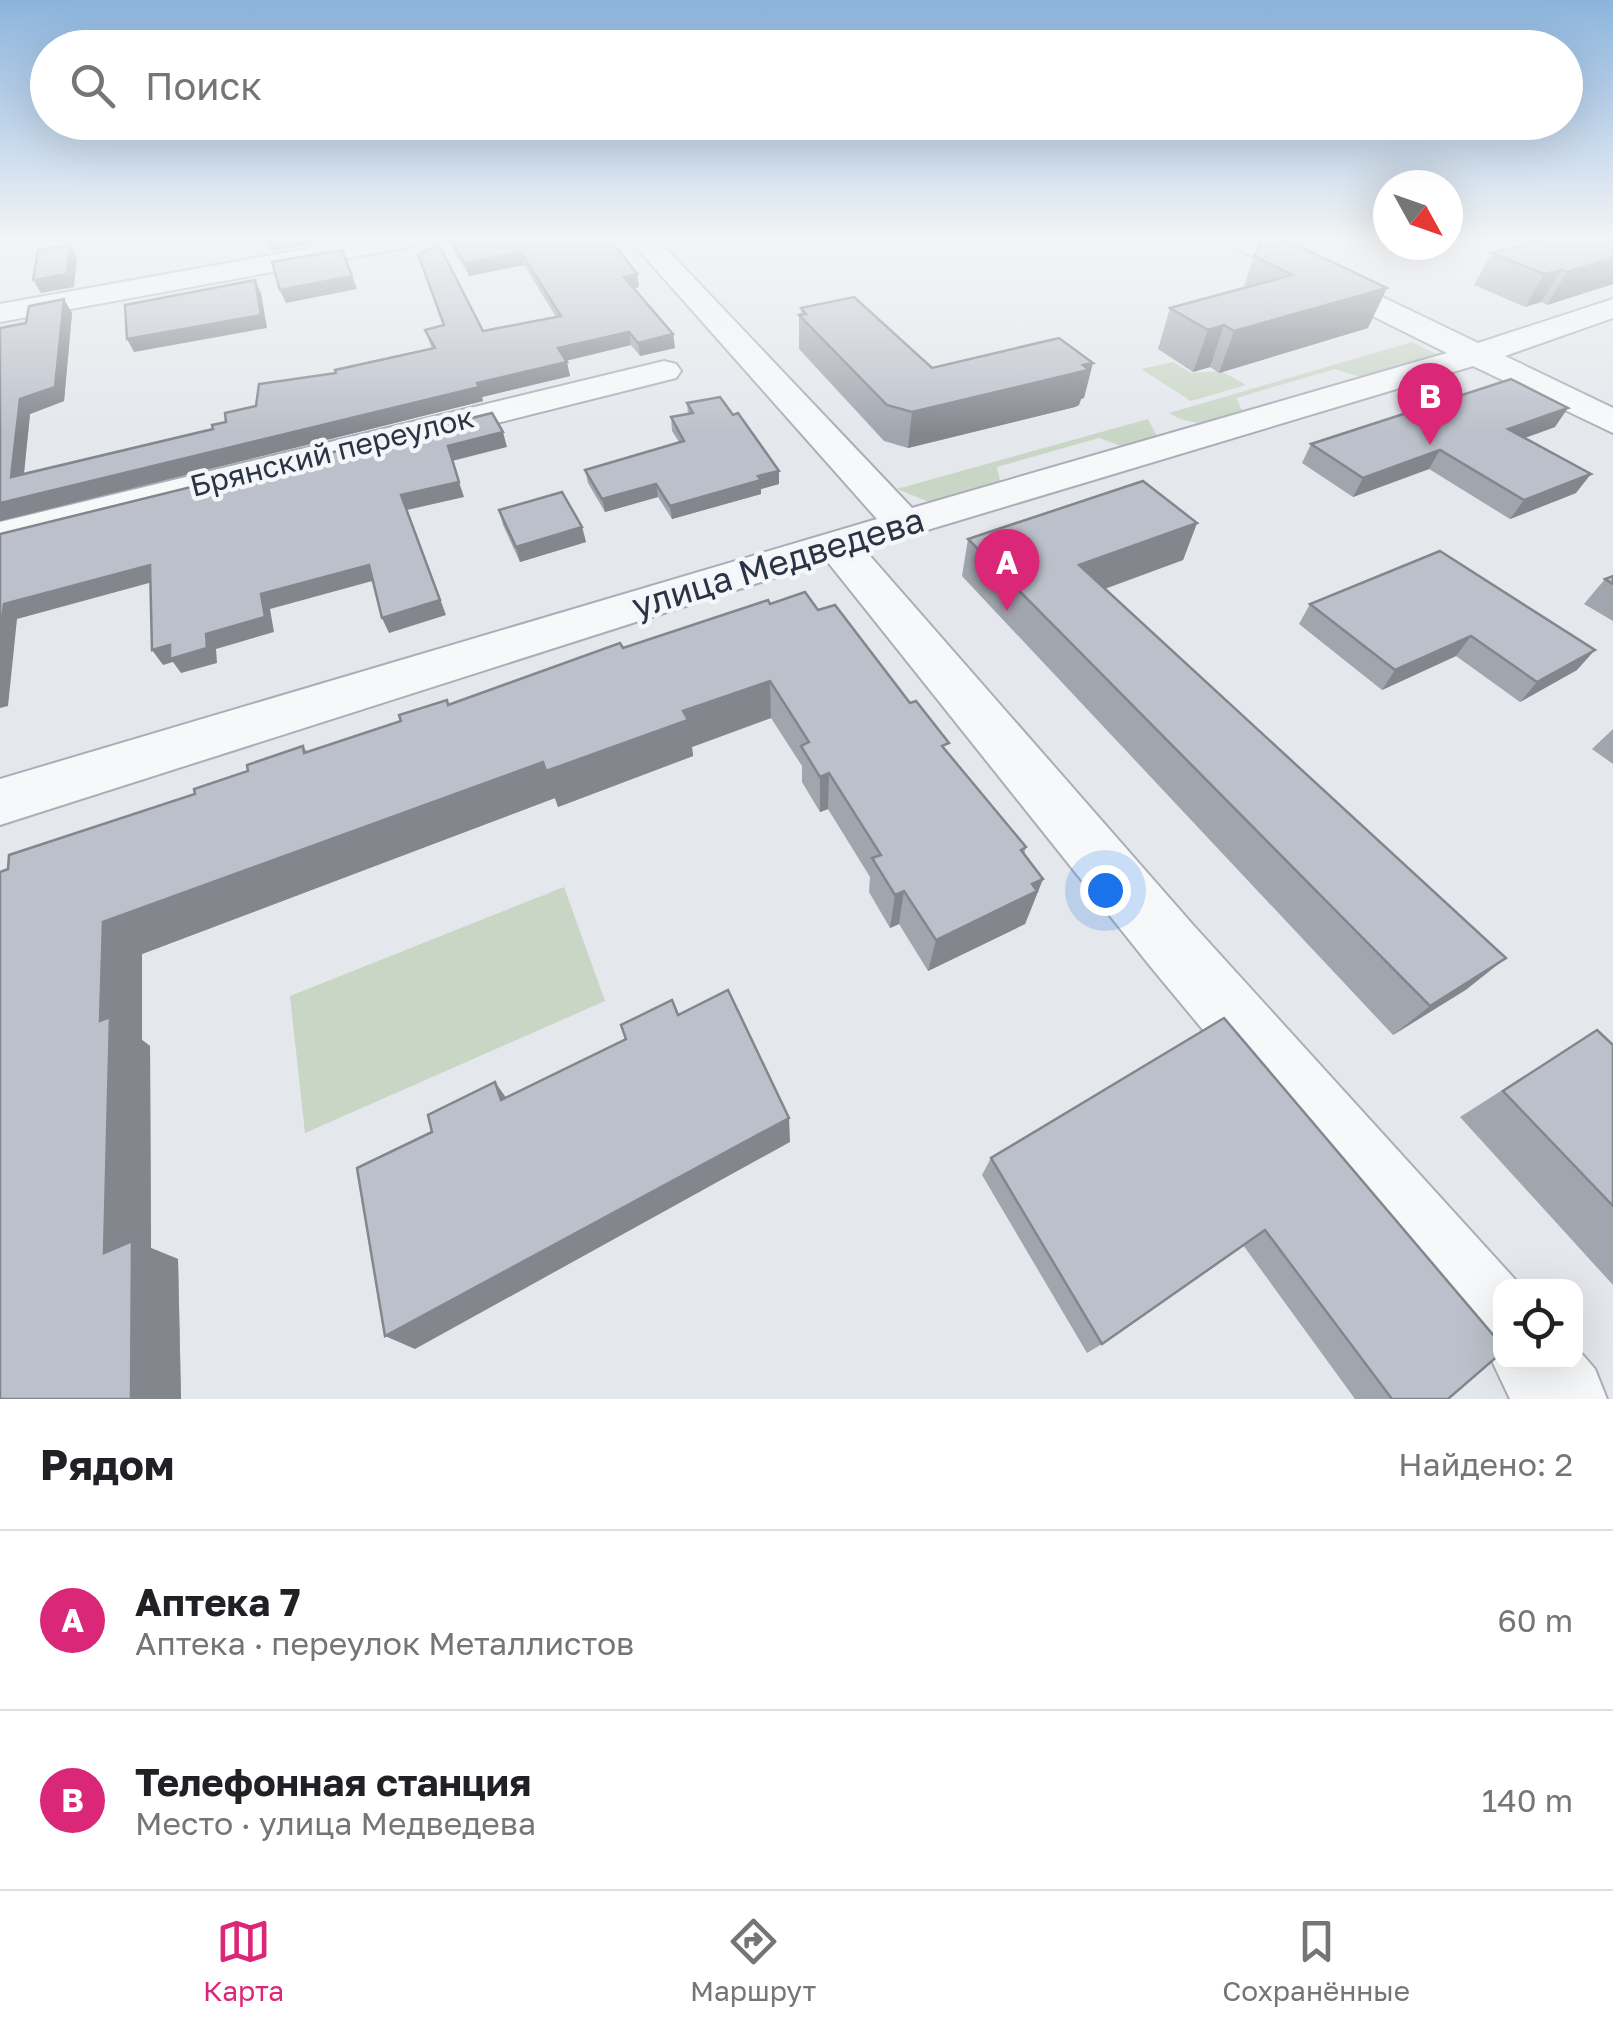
<!DOCTYPE html>
<html lang="ru">
<meta charset="utf-8">
<style>
:root{--surface:#fff;--page:#f2f2f2;--text:#202124;--muted:#757577;--line:#e0e0e0;--accent:#db2777}
body{margin:0;font-family:"Golos Text",sans-serif;background:var(--page);color:var(--text)}
.controls{position:absolute;right:30px;bottom:30px;display:grid;overflow:hidden;border-radius:20px;box-shadow:0 10px 40px #0002}
.controls button{width:90px;height:90px;display:grid;place-items:center;padding:0;border:0;border-bottom:2px solid var(--line);background:var(--surface);color:var(--text);font:50px sans-serif}
.compass{position:absolute;left:1373px;top:170px;width:90px;height:90px;border-radius:50%;background:var(--surface);box-shadow:0 10px 40px #0002;rotate:130deg}
.you{position:absolute;left:1105px;top:890px;width:35px;height:35px;margin:-25px;border:8px solid #fff;border-radius:50%;background:#1a73e8;box-shadow:0 0 0 15px #1a73e833}
.badge{display:grid;place-items:center;width:65px;height:65px;border-radius:50%;background:var(--accent);color:#fff;font-size:32px;font-weight:700}
.pin{position:absolute;translate:-50% -82px;filter:drop-shadow(0 2px 5px #0008)}
.pin::after{content:'';position:absolute;top:52px;width:35px;height:30px;background:inherit;clip-path:polygon(0 0,100% 0,50% 100%)}
.list{margin:0;padding:0;list-style:none}
h2{display:flex;justify-content:space-between;align-items:center;height:130px;margin:0;padding:0 40px;font-size:42px}
h2 small{font-size:32px;font-weight:400;color:var(--muted)}
.list li{display:grid;grid-template-columns:65px 1fr auto;gap:30px;align-items:center;box-sizing:border-box;height:180px;padding:0 40px;border-top:2px solid var(--line)}
.list b{display:block;font-size:38px;white-space:nowrap}
.list p{margin:0;font-size:32px;white-space:nowrap;color:var(--muted)}
.list em{font-size:32px;font-style:normal;color:var(--muted)}
.icon{flex:none;width:55px;height:55px;fill:none;stroke:currentColor;stroke-width:2;stroke-linecap:round;stroke-linejoin:round}
.map{position:relative;flex:none;width:1613px;height:1399px;overflow:hidden}
.search{position:absolute;background:var(--surface);box-shadow:0 10px 40px #0002;left:30px;right:30px;top:30px;height:110px;display:flex;align-items:center;gap:25px;box-sizing:border-box;padding:0 35px;border-radius:55px;color:var(--muted);font-size:38px}
.sheet{height:490px;background:var(--surface)}
nav{display:flex;justify-content:space-around;align-items:center;box-sizing:border-box;height:140px;border-top:2px solid var(--line);background:var(--surface);font-size:28px;color:var(--muted)}
nav a{display:grid;justify-items:center;gap:5px}
nav .on{color:var(--accent)}
.map>svg:first-child{display:block}
.green{fill:#c9d6c5}
.lines{fill:none;stroke-linecap:round;stroke-linejoin:round}
.street-casing{stroke:#a9aeb7;stroke-width:4}
.street{fill:#f7f8fa;fill-rule:evenodd}
.wall{fill:#a1a5ae}
.shaded-wall{fill:#83868d}
.building{fill:#bbc0ca;stroke:#83868d;stroke-width:2.5}
.labels{text-anchor:middle;stroke-width:9;stroke-linejoin:round;paint-order:stroke}
.far-street-label{font-size:30px;fill:#2b3445;stroke:#f4f6f9}
.street-label{font-size:35px;fill:#2b3445;stroke:#f4f6f9}
</style>
<div class="map">
<svg width="1613" height="1399" viewBox="0 0 1613 1399">
<rect width="100%" height="100%" fill="#e4e7ec"/>
<g class="green">
<path d="M1412 342 1442 357 1368 379 1335 369 1236 398 1243 412C1224 428 1189 426 1169 413Z"/>
<polygon points="1173,362 1191,373 1221,371 1246,385 1191,401 1141,369"/>
<polygon points="1148,419 1158,438 1124,447 1099,438 997,467 1000,481 993,487 934,504 897,489"/>
<polygon points="564,887 605,1001 305,1133 290,996"/>
</g>
<g class="lines">
<defs>
<g id="street">
<polygon points="361,239 421,239 408,247 0,322 0,304"/>
<polygon points="629,239 657,239 912,508 1447,353 1230,245 1227,239 1262,239 1478,343 1613,299 1613,318 1505,356 1613,408 1613,433 1473,366 864,549 1194,926 1521,1286 1500,1286 1500,1362 1576,1362 1576,1347 1595,1369 1607,1399 1510,1399 1492,1361 1471,1353 1150,966 827,561 0,825 0,779 877,519"/>
<polygon points="664,361 676,364 681,371 676,378 0,548 0,522"/>
</g>
</defs>
<use href="#street" class="street-casing"/>
<use href="#street" class="street"/>
</g>
<g class="wall">
<polygon points="447,239 610,239 639,287 634,288 673,334 675,348 640,356 631,345 566,361 570,376 482,397 483,401 0,521 0,328 72,313 64,401 30,414 24,474 213,429 256,406 336,373 432,349 425,330 483,331 556,317 524,265 469,276"/>
<polygon points="1264,239 1368,328 1219,373 1210,367 1193,372 1158,349 1170,308 1243,289 1254,256"/>
<polygon points="1613,239 1613,284 1547,305 1541,302 1525,307 1474,285 1492,253"/>
<polygon points="801,308 932,368 1084,398 1081,399 1079,405 1075,407 908,448 884,441 799,349 799,315 801,315"/>
<polygon points="687,403 733,415 779,471 779,484 761,489 761,494 672,519 658,497 605,512 588,483 585,470 679,442 672,431 671,417 688,414"/>
<polygon points="1555,427 1525,438 1576,493 1510,519 1429,469 1353,497 1302,463 1311,444"/>
<polygon points="499,510 582,527 586,542 520,562 503,525"/>
<polygon points="1197,523 1183,560 1105,589 1467,989 1393,1035 962,576 968,539"/>
<polygon points="1440,551 1577,670 1520,702 1456,656 1382,690 1299,624 1310,604"/>
<polygon points="1613,576 1613,621 1584,604 1605,579"/>
<polygon points="770,604 818,610 947,752 1026,847 1024,854 1043,879 1025,924 928,971 899,924 890,928 869,892 870,877 828,809 820,812 802,782 802,766 771,718 692,747 693,756 558,807 555,798 142,954 142,1040 150,1046 151,1248 178,1259 181,1399 0,872 195,794 303,746 307,752 401,721 447,700 449,705 623,648"/>
<polygon points="1613,729 1613,764 1592,749"/>
<polygon points="1224,1018 1448,1399 1355,1399 1243,1245 1102,1344 1087,1353 982,1175 991,1158"/>
<polygon points="1597,1030 1613,1045 1613,1285 1460,1117"/>
</g>
<g class="shaded-wall">
<polygon points="266,239 337,239 271,251"/>
<polygon points="70,245 77,257 74,287 41,293 33,280"/>
<polygon points="521,252 524,265 469,276 465,263"/>
<polygon points="1613,258 1613,284 1547,305 1567,272"/>
<polygon points="1561,270 1541,302 1525,307 1544,274"/>
<polygon points="637,274 639,287 626,290 624,277"/>
<polygon points="352,276 357,289 286,303 280,290"/>
<polygon points="255,280 261,293 267,328 134,352 127,339"/>
<polygon points="1387,288 1368,328 1219,373 1234,331"/>
<polygon points="64,299 72,313 64,401 30,414 22,491 11,477 20,399"/>
<polygon points="1224,325 1210,367 1193,372 1208,330"/>
<polygon points="629,332 631,345 560,362 558,348"/>
<polygon points="673,334 675,348 640,356 638,343"/>
<polygon points="567,362 570,376 482,397 483,401 0,521 0,503 477,383"/>
<polygon points="1093,363 1084,398 1081,399 1079,405 1075,407 908,448 912,412"/>
<polygon points="1568,408 1555,427 1496,448 1508,429"/>
<polygon points="503,432 507,447 452,461 464,497 407,510 446,615 389,633 382,618 401,495 448,446"/>
<polygon points="1440,450 1429,469 1353,497 1363,478"/>
<polygon points="779,471 779,484 761,489 761,494 672,519 670,506"/>
<polygon points="1591,474 1576,493 1510,519 1524,500"/>
<polygon points="656,484 658,497 605,512 602,499"/>
<polygon points="1197,523 1183,560 1068,602 1079,565"/>
<polygon points="582,527 586,542 520,562 516,547"/>
<polygon points="150,565 160,580 17,619 8,706 0,708 0,634 4,604"/>
<polygon points="369,565 376,580 270,609 274,632 216,649 217,663 181,673 173,662 163,665 152,650 206,634 261,594"/>
<polygon points="1471,636 1456,656 1382,690 1395,670"/>
<polygon points="1595,650 1577,670 1520,702 1537,682"/>
<polygon points="770,681 771,718 692,747 693,756 558,807 555,798 142,954 142,1040 150,1046 151,1248 178,1259 181,1399 131,1399 104,1253 100,1021 103,922"/>
<polygon points="829,773 828,809 820,812 820,777"/>
<polygon points="1043,879 1025,924 928,971 936,940"/>
<polygon points="904,891 899,924 890,928 895,895"/>
<polygon points="1506,958 1467,989 1393,1035 1430,1006"/>
<polygon points="495,1082 514,1109 501,1100"/>
<polygon points="789,1118 790,1142 415,1349 385,1336"/>
</g>
<g class="building">
<polygon points="451,239 610,239 637,274 624,277 673,334 638,343 629,332 558,348 567,362 477,383 479,387 0,503 0,328 26,323 29,306 64,299 55,387 20,399 11,477 213,429 212,425 226,422 225,413 256,406 259,384 336,373 335,370 435,348 425,330 444,325 418,254 439,245 483,331 561,316 521,252 465,263"/>
<polygon points="1264,239 1284,239 1387,288 1234,331 1224,325 1208,330 1170,308 1292,275 1254,256"/>
<polygon points="1546,239 1613,239 1613,258 1567,272 1561,270 1544,274 1492,253"/>
<polygon points="70,245 67,274 33,280 38,250"/>
<polygon points="342,250 352,276 280,290 272,262"/>
<polygon points="255,280 261,315 127,339 125,305"/>
<polygon points="854,297 932,368 1059,338 1093,363 1083,365 1088,369 1084,371 912,412 887,405 799,315 806,314 801,308"/>
<polygon points="1511,379 1568,408 1508,429 1591,474 1524,500 1440,450 1363,478 1311,444"/>
<polygon points="720,397 733,415 738,413 779,471 758,476 761,480 670,506 656,484 602,499 585,470 684,441 671,417 693,413 687,403"/>
<polygon points="492,413 503,432 448,446 459,482 401,495 440,600 382,618 369,565 261,594 265,617 206,634 207,648 170,659 170,645 152,650 150,565 4,604 0,634 0,534"/>
<polygon points="1143,481 1197,523 1079,565 1506,958 1430,1006 968,539"/>
<polygon points="562,492 582,527 516,547 499,510"/>
<polygon points="1440,551 1595,650 1537,682 1471,636 1395,670 1310,604"/>
<polygon points="1613,576 1613,584 1605,579"/>
<polygon points="805,592 818,610 835,605 910,703 916,701 949,743 942,746 1026,847 1021,850 1043,879 1032,884 1037,891 936,940 904,891 895,895 872,858 881,855 829,773 820,777 801,746 809,742 770,681 683,711 688,720 546,771 543,762 103,922 100,1021 110,1017 104,1253 132,1241 131,1399 0,1399 0,872 8,869 9,855 195,794 194,789 248,771 247,765 303,746 304,753 401,721 399,715 447,700 448,705 620,643 623,648 768,600 770,604"/>
<polygon points="728,990 789,1118 385,1336 357,1168 432,1132 428,1115 495,1082 501,1100 626,1039 621,1025 672,1000 678,1015"/>
<polygon points="1224,1018 1500,1343 1500,1354 1448,1399 1392,1399 1265,1230 1102,1344 991,1158"/>
<polygon points="1597,1030 1613,1045 1613,1206 1503,1091"/>
</g>
<linearGradient id="sky" x2="0" y2="1"><stop stop-color="#8bb4dd"/><stop offset="0.55" stop-color="#f3f4f6"/><stop offset="1" stop-color="#f3f4f6" stop-opacity="0"/></linearGradient>
<rect width="1613" height="435" fill="url(#sky)"/>
<g class="labels">
<g class="far-street-label">
<text transform="translate(332 452) rotate(-14)" y="10">Брянский переулок</text>
</g>
<g class="street-label">
<text transform="translate(778 563) rotate(-17)" y="12">улица Медведева</text>
</g>
</g>
</svg>
<div class="controls">
<button><svg class="icon" aria-label="locate" viewBox="0 0 24 24"><circle cx="12" cy="12" r="6"/><path d="M12 2v4M12 18v4M2 12h4M18 12h4"/></svg></button>
</div>
<svg class="compass" viewBox="-18 -18 36 36"><path d="M0-13l5 13h-10z" fill="#e53935"/><path d="M0 13l5-13h-10z" fill="#757577"/></svg>
<div class="you"></div>
<div class="pin badge" style="left:1007px;top:611px">A</div>
<div class="pin badge" style="left:1430px;top:445px">B</div>
<div class="search"><svg class="icon" aria-label="search" viewBox="0 0 24 24"><circle cx="10" cy="10" r="6"/><path d="M15 15l6 6"/></svg>Поиск</div>
</div>
<section class="sheet">
<h2>Рядом<small>Найдено: 2</small></h2>
<ul class="list">
<li><span class="badge">A</span><div><b>Аптека 7</b><p>Аптека · переулок Металлистов</p></div><em>60 m</em></li>
<li><span class="badge">B</span><div><b>Телефонная станция</b><p>Место · улица Медведева</p></div><em>140 m</em></li>
</ul>
</section>
<nav>
<a class="on"><svg class="icon" aria-label="map" viewBox="0 0 24 24"><path d="M3 6l6-2 6 2 6-2v14l-6 2-6-2-6 2zM9 4v14M15 6v14"/></svg>Карта</a>
<a><svg class="icon" aria-label="directions" viewBox="0 0 24 24"><path d="M12 3l9 9-9 9-9-9zM9 14v-3h6M13 9l2 2-2 2"/></svg>Маршрут</a>
<a><svg class="icon" aria-label="saved" viewBox="0 0 24 24"><path d="M7 4h10v16l-5-4-5 4z"/></svg>Сохранённые</a>
</nav>
